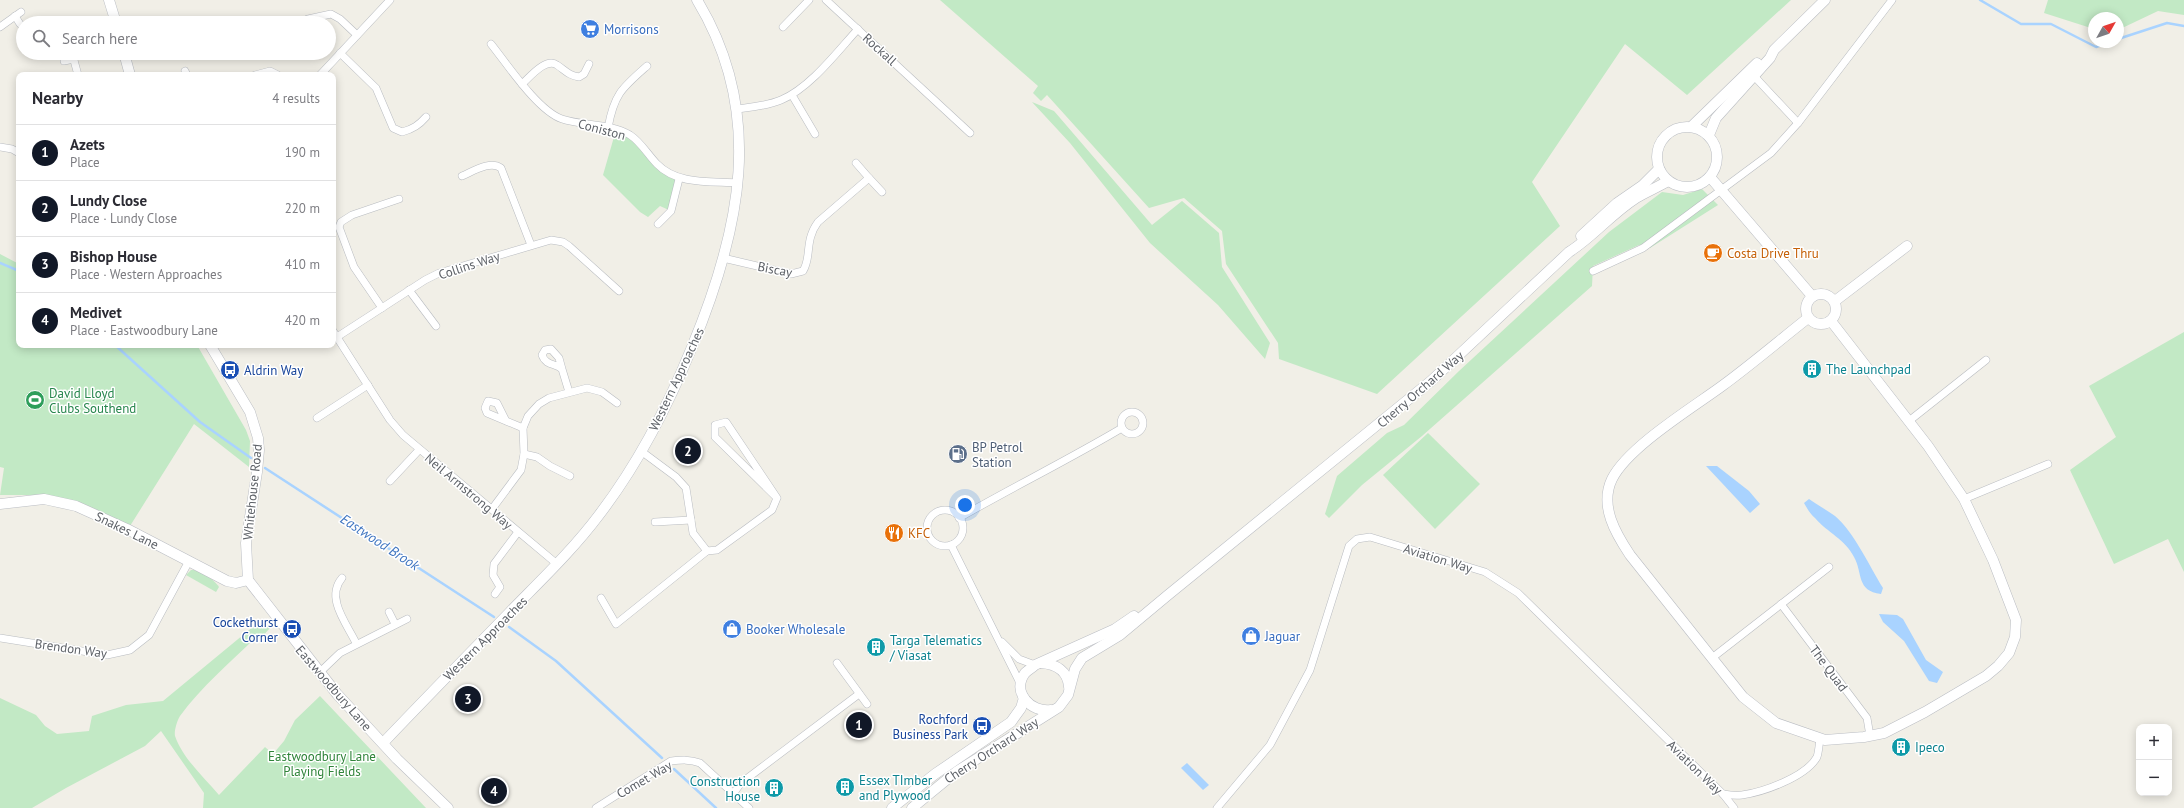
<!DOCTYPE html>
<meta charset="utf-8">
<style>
:root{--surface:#fff;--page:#f2f2f3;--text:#2b2b33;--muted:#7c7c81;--line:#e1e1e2;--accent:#111827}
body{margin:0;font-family:"PT Sans",sans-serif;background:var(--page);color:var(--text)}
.controls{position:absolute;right:12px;bottom:12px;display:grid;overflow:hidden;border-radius:8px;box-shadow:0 2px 10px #0003}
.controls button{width:36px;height:36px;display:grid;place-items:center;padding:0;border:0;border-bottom:1px solid var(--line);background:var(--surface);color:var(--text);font:20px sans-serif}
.compass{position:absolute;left:2088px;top:12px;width:36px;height:36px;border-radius:50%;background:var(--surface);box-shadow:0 2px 10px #0003;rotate:50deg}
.you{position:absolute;left:965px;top:505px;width:14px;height:14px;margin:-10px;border:3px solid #fff;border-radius:50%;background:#1a73e8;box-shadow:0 0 0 6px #1a73e833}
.badge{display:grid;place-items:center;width:26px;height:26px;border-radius:50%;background:var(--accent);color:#fff;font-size:13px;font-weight:700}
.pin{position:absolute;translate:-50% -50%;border:2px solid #fff;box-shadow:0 1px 4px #0006}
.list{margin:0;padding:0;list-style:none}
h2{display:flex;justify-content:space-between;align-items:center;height:52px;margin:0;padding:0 16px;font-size:17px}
h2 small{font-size:13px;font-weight:400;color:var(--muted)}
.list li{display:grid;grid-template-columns:26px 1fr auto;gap:12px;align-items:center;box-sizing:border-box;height:56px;padding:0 16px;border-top:1px solid var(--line)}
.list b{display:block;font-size:15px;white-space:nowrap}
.list p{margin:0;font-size:13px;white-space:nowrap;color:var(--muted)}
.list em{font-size:13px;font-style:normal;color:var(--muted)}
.icon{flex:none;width:22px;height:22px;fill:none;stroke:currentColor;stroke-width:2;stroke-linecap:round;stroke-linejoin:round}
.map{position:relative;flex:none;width:2184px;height:808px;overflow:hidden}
.search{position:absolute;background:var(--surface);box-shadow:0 2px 10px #0003;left:16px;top:16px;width:320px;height:44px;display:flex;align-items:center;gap:10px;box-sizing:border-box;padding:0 14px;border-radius:22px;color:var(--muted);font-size:15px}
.panel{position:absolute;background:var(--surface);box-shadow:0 2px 10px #0003;left:16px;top:72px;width:320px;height:276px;border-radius:8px}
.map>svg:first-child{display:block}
.green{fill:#c2e9c5}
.water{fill:#a9d3ff}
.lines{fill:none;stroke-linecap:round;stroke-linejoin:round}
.stream{stroke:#a9d3ff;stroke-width:2.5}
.street-casing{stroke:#b9bcc1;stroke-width:8}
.secondary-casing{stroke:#babdc3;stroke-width:11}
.street{stroke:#fff;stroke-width:7}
.secondary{stroke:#fff;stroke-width:10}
.labels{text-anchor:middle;stroke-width:3;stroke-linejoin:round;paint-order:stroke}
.shop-label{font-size:13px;fill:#366cbe;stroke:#fff;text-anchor:start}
.street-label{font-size:13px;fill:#5e6268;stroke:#fff}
.food-label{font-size:13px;fill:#c56008;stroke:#fff;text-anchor:start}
.culture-label{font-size:13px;fill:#0d838f;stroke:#fff;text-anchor:start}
.transit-label{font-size:13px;fill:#164399;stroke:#fff;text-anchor:end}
.leisure-label{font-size:13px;fill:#27864d;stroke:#fff;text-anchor:start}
.service-label{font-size:13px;fill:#4e5e75;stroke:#fff;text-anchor:start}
.park-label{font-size:13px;fill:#30843a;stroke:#fff}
.water-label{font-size:14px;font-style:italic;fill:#4076c1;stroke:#fff}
</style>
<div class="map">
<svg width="2184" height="808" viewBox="0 0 2184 808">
<rect width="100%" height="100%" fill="#f1efe7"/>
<g class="green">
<polygon points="940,0 1791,0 1687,95 1625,44 1532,182 1560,226 1377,394 1279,359 1278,343 1226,264 1222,231 1184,198 1149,208 1047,95 1041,101 1033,93 1038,86"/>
<polygon points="2048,0 2184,0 2184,15 2158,11 2118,30 2118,18 2094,18 2094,29 2044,13"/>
<polygon points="1032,102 1054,111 1152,225 1182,201 1219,233 1222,267 1270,343 1265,359 1218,305 1150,243 1070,143"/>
<polygon points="616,130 624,132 657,165 679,179 671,211 660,206 648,217 640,212 603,175"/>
<polygon points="1702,189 1718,205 1650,248 1639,245 1593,266 1592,286 1422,436 1362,485 1329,518 1325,514 1337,476 1387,433 1404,425 1459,371 1609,232 1662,192 1683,195"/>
<polygon points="0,254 19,264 19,345 197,345 246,430 250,441 249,467 194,424 130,526 37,495 0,495 4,468 0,467"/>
<polygon points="2184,332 2184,572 2168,539 2114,564 2070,470 2116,437 2089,386"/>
<polygon points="1428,433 1480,484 1435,529 1383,475"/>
<path d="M191 570C199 569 214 579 219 587L216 592 186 575Z"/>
<path d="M261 620 270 628 261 638 256 637C231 662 201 687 180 716 177 721 174 731 175 736 183 759 204 777 219 795L265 747 273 754 284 741 295 720 320 696 426 808H203L204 793 161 731 145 746 66 788 32 808H0V698L36 715 45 726 57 734 89 731 92 716 126 705 163 701Z"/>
</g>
<g class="water">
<polygon points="1706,466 1717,466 1749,491 1760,504 1750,513"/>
<path d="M1809 499C1817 505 1827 510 1835 516 1854 532 1870 567 1883 588L1881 594C1856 591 1863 573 1854 557 1845 539 1828 533 1815 518 1810 514 1807 508 1804 503Z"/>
<polygon points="1879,614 1897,615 1903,619 1926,660 1943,672 1937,683 1929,681 1904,641 1883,622"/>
<polygon points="1187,763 1209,785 1203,790 1181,768"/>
</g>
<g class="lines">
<g class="stream">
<polyline points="1980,0 2021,24 2051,24 2096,47 2110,42"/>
<polyline points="2118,39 2167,23 2184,26"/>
<polyline points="0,263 19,271"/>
<polyline points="115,345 200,422 251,458"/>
<polyline points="265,468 494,617"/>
<polyline points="509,627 556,661 662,758"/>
<polyline points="674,769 716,808"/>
</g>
<defs>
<g id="street">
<polyline points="826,0 970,133"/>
<polyline points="15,16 20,24"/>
<polyline points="308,19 331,14 340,19 357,35"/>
<polyline points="0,27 21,12"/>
<polyline points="783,27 809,0"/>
<path d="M491 44C507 64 538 111 562 119 583 126 610 123 630 135 641 142 648 155 657 164 677 185 711 181 738 183"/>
<polyline points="72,53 78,75"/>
<path d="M340 53 376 88 393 128 402 132C413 129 419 125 426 117"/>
<polyline points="64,61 74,59"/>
<polyline points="185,71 187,75"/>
<polyline points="255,75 270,71 278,75"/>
<polyline points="320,75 390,0"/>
<polyline points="1754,76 1798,123 1892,0"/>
<path d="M522 84C530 77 546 57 557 65 566 71 568 75 579 77L584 74 589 64"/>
<polyline points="792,95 815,134"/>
<path d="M736 109C752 107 767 106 781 100 810 88 837 52 858 29"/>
<path d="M608 128C614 94 622 88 647 66"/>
<polyline points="0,147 12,149 19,153"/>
<path d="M462 176C472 172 490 160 501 168L531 245"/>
<polyline points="869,178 882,192"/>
<polyline points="658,224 671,211 679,179"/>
<path d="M723 258 791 274 803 271C812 257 804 241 818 222L869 178 856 163"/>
<polyline points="1593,271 1643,248 1771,153 1798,123"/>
<polyline points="409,290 436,326"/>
<polyline points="382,308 354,267 339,227 341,222 352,215 399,199"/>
<polyline points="333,331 390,420 403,435 557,564"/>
<polyline points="337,337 425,280 439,273 551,240 563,242 569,246 619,291"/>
<path d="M562 369 559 358 551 349 545 350 542 355C546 366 555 363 562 369L569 392"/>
<circle cx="1132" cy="423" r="11"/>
<polyline points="317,418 368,385"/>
<polyline points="506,421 497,403 488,401 485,408 487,413 523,428"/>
<polyline points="1909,421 1986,360"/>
<polyline points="641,451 676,477 686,488 693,533 707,551"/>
<polyline points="524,454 537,457 550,466 570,476"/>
<polyline points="390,481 419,450"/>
<polyline points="1964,499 2048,464"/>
<polyline points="492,509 521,470 524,454 523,428 528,416 539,404 549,398 587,388 602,392 617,403"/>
<circle cx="945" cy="528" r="18"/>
<path d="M959 518C1013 487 1068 460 1122 428"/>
<polyline points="655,522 691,520"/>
<polyline points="951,545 1021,685"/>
<path d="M342 578C325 598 347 624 356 643"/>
<polyline points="495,594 500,587 493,575 494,564 518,532"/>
<polyline points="601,598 616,624 707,551 717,550 772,510 777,498 726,422 715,425 715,437 777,498"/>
<polyline points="1781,604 1867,718 1870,736"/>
<polyline points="389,612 395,624"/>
<polyline points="0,638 107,655 130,650 149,635 189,561"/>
<polyline points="1002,642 1019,659 1035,665"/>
<polyline points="1712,658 1829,567"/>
<polyline points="837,663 867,704"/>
<polyline points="319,673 340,653 407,619"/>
<polyline points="733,794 741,783 859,694"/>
<path d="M1723 794C1729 795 1736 796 1742 795 1763 792 1806 777 1817 757 1819 751 1819 744 1820 739"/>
<path d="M596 808 671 761C681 760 690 759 700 763L749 808"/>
<polyline points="1217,808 1270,745 1310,670 1349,546 1357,539 1370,537 1485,572 1518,593 1723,794 1734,808"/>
</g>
<g id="secondary">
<polyline points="109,0 116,23"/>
<polyline points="124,53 130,75"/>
<circle cx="1687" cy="157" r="30"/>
<polyline points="1691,127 1757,63"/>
<polyline points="1709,135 1716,118 1770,58 1774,50 1825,0"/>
<polyline points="1710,177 1812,296"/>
<polyline points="1581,236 1617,203 1643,185 1659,169"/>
<circle cx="1821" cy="309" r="15"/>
<polyline points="1835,301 1907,246"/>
<path d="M1808 318C1780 340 1752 364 1722 386 1692 408 1628 447 1612 479 1599 506 1616 534 1630 555L1743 697 1776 723 1825 740 1864 737 1884 733 1925 712 1986 676 1998 666 2009 653 2015 637 2016 620 1993 560 1964 499 1928 446 1831 321"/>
<polyline points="210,345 250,412 258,438 259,450 257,472 246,543 248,580 337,694 397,759 448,808"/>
<polyline points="0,504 44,499 76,506 127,529 227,581 236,583 248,580"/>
<path d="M1041 663C1056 664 1068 671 1069 687"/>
<path d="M1051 710C1031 713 1011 692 1025 673 1028 670 1032 668 1035 665L1115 629 1134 616"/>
<path d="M383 743C424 700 466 657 508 614 539 582 572 551 599 515 638 464 668 406 692 347 740 231 766 114 697 0"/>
<polyline points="892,808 935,774 1011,722 1021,708 1024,698"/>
<path d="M912 808 956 772 1059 707 1068 695 1075 669 1082 658 1120 635 1168 595 1431 381 1569 252C1593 237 1611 214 1636 198 1646 192 1658 187 1668 181"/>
</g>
</defs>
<use href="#street" class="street-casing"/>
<use href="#secondary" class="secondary-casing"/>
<use href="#street" class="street"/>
<use href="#secondary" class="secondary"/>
</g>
<defs>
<symbol id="supermarket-disc" viewBox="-11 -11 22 22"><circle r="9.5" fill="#3f7fe0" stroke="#fff"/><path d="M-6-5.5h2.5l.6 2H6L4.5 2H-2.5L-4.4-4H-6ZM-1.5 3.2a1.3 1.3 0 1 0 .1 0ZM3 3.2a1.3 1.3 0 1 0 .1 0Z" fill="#fff"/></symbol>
<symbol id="cafe-disc" viewBox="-11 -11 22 22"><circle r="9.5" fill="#e8710a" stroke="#fff"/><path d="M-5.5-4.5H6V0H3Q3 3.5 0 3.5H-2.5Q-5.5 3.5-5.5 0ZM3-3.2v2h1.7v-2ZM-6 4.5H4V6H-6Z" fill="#fff"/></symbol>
<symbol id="building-disc" viewBox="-11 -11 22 22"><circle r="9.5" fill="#0f9aa8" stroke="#fff"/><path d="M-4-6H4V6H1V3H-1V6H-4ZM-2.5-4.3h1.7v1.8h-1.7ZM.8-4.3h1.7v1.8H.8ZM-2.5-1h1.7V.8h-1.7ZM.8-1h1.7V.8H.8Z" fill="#fff"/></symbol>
<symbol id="bus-disc" viewBox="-11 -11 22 22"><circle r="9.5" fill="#1a4fb4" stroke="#fff"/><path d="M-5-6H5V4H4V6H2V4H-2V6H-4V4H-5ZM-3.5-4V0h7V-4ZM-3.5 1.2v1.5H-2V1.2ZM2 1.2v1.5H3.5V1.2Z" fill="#fff"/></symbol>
<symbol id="stadium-disc" viewBox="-11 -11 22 22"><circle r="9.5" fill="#2e9e5b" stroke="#fff"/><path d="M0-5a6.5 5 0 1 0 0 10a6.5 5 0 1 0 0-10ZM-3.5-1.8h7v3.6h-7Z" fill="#fff"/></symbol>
<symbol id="fuel-disc" viewBox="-11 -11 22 22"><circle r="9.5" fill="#5c6f8a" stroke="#fff"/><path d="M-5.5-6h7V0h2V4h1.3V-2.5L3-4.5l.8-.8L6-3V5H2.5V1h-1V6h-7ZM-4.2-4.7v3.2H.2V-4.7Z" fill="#fff"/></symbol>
<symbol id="restaurant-disc" viewBox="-11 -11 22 22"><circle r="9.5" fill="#e8710a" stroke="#fff"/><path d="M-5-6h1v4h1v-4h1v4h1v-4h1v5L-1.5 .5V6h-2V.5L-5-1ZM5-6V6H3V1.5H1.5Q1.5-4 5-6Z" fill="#fff"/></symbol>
<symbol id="shop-disc" viewBox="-11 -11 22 22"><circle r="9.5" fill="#3f7fe0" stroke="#fff"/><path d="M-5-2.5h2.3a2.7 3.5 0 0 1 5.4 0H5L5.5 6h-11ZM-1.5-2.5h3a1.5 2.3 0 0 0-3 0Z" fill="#fff"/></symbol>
</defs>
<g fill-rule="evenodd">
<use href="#supermarket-disc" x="579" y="18" width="22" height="22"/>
<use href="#cafe-disc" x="1702" y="242" width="22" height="22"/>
<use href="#building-disc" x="1801" y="358" width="22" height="22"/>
<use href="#bus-disc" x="219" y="359" width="22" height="22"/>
<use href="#stadium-disc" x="24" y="389" width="22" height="22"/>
<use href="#fuel-disc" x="947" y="443" width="22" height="22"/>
<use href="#restaurant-disc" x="883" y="522" width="22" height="22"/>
<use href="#bus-disc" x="281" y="618" width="22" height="22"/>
<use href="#shop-disc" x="721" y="618" width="22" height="22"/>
<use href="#shop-disc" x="1240" y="625" width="22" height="22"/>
<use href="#building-disc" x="865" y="636" width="22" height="22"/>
<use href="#bus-disc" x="971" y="715" width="22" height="22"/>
<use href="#building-disc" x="1890" y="736" width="22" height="22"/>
<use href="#building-disc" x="834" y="776" width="22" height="22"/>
<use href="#building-disc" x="763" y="777" width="22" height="22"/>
</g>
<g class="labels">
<g class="shop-label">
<text x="604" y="34">Morrisons</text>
<text x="746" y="634">Booker Wholesale</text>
<text x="1265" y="641">Jaguar</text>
</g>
<g class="street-label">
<text transform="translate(880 49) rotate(42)" y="5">Rockall</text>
<text transform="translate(602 129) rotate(15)" y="5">Coniston</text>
<text transform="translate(469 265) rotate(-18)" y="5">Collins Way</text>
<text transform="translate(775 269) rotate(11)" y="5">Biscay</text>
<text transform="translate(676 379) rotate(-65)" y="5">Western Approaches</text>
<text transform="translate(1420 389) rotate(-41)" y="5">Cherry Orchard Way</text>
<text transform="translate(469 491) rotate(40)" y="5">Neil Armstrong Way</text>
<text transform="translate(252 492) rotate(-84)" y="5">Whitehouse Road</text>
<text transform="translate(127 530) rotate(26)" y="5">Snakes Lane</text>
<text transform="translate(1438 558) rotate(17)" y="5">Aviation Way</text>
<text transform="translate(485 638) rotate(-45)" y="5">Western Approaches</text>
<text transform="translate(71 648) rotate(8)" y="5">Brendon Way</text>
<text transform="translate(1829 668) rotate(53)" y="5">The Quad</text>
<text transform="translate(334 688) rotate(49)" y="5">Eastwoodbury Lane</text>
<text transform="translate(991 750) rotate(-33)" y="5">Cherry Orchard Way</text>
<text transform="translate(1695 767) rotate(44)" y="5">Aviation Way</text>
<text transform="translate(644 779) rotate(-30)" y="5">Comet Way</text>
</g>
<g class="food-label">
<text x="1727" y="258">Costa Drive Thru</text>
<text x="908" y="538">KFC</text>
</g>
<g class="culture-label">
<text x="1826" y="374">The Launchpad</text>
<text x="890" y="645">Targa Telematics<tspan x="890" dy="15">/ Viasat</tspan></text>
<text x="1915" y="752">Ipeco</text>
<text x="859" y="785">Essex TImber<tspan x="859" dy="15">and Plywood</tspan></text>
<text x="760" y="786" text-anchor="end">Construction<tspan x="760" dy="15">House</tspan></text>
</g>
<g class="transit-label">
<text x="244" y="375" text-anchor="start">Aldrin Way</text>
<text x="278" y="627">Cockethurst<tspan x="278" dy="15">Corner</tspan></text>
<text x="968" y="724">Rochford<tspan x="968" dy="15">Business Park</tspan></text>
</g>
<g class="leisure-label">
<text x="49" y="398">David Lloyd<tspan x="49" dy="15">Clubs Southend</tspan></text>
</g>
<g class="service-label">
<text x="972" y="452">BP Petrol<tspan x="972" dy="15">Station</tspan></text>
</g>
<g class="park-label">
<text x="322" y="761">Eastwoodbury Lane<tspan x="322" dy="15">Playing Fields</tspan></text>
</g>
<g class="water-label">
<text transform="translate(380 542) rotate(33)" y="5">Eastwood Brook</text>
</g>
</g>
</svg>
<div class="controls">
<button>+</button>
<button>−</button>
</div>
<svg class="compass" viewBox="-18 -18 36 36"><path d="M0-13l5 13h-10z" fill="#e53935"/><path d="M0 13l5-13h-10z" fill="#7c7c81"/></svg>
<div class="you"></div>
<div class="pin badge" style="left:859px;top:725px">1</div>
<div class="pin badge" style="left:688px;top:451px">2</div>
<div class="pin badge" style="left:468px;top:699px">3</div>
<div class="pin badge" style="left:494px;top:791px">4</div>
<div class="search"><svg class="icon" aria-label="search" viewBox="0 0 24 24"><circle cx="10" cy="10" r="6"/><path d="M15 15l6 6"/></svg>Search here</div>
<section class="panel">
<h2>Nearby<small>4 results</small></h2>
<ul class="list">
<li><span class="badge">1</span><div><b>Azets</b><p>Place</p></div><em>190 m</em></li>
<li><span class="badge">2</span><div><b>Lundy Close</b><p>Place · Lundy Close</p></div><em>220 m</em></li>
<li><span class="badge">3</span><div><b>Bishop House</b><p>Place · Western Approaches</p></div><em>410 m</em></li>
<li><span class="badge">4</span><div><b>Medivet</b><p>Place · Eastwoodbury Lane</p></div><em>420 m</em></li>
</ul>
</section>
</div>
